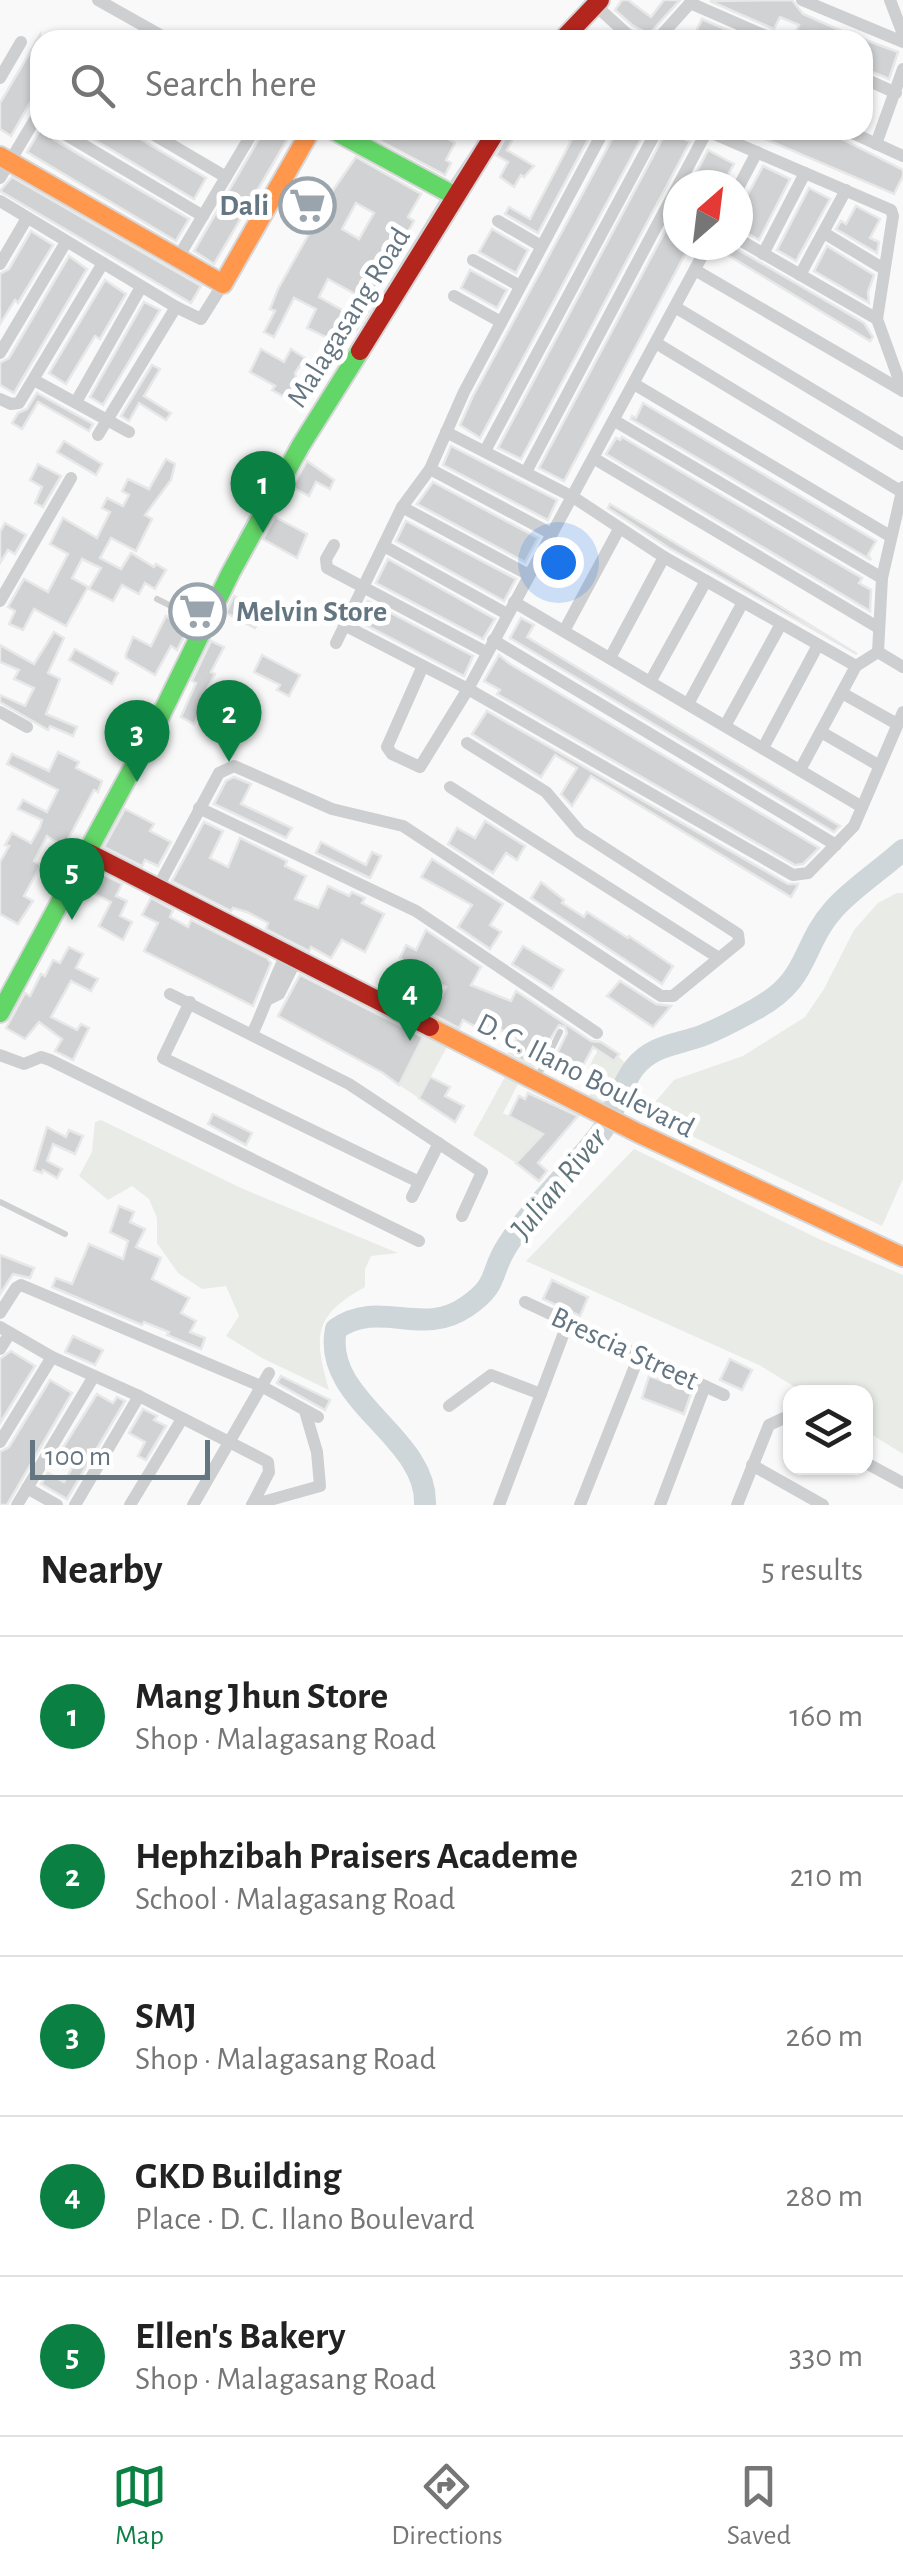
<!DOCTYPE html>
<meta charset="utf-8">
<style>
:root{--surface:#fff;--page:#f6f6f6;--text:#222;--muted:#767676;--line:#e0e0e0;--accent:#0b8043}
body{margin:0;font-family:"Alegreya Sans",sans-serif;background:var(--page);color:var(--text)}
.controls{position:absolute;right:30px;bottom:30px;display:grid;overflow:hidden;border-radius:20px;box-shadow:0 2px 8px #0004}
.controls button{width:90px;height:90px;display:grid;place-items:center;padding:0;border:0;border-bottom:2px solid var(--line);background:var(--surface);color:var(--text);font:50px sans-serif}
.compass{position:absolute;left:663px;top:170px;width:90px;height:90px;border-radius:50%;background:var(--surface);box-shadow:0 2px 8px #0004;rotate:28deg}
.scale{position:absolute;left:30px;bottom:25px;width:180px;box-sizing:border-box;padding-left:10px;border:5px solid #657683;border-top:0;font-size:28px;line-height:35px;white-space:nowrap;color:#657683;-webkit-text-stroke:8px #fff;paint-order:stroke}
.you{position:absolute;left:558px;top:562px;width:35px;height:35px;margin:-25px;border:8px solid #fff;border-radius:50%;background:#1a73e8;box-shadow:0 0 0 15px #1a73e833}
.badge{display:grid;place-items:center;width:65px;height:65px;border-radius:50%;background:var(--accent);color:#fff;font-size:32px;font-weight:700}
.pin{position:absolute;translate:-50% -82px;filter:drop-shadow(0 2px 5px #0008)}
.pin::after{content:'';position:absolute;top:52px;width:35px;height:30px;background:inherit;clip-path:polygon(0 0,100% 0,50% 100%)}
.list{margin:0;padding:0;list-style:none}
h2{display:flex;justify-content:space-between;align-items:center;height:130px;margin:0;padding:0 40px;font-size:42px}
h2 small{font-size:32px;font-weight:400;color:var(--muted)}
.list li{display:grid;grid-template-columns:65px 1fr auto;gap:30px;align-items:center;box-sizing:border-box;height:160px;padding:0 40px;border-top:2px solid var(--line)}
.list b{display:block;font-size:38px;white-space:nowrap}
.list p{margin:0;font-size:32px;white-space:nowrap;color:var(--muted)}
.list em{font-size:32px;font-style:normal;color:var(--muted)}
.icon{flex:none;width:55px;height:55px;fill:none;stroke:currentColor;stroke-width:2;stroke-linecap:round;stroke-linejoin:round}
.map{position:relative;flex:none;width:903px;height:1505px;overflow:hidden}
.search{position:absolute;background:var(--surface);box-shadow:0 2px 8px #0004;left:30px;right:30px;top:30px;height:110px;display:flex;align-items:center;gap:25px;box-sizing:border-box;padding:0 35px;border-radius:30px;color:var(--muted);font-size:38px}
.sheet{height:930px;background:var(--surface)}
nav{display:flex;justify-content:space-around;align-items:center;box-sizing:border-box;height:140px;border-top:2px solid var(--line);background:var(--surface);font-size:28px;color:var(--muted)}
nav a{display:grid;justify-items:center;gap:5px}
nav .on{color:var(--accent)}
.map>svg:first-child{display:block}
.green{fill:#e8ebe6}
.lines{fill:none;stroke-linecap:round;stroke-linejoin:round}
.stream{stroke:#ced6d9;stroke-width:4}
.river{stroke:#ced6d9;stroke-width:22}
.building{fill:#d0d2d3;stroke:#e8e8e8;stroke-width:2.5;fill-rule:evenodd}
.fast-casing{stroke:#d5d6d7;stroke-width:22}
.slow-casing{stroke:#d5d6d7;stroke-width:22}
.jam-casing{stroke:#d5d6d7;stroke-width:22}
.lane{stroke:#cecfd0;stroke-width:6}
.street{stroke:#cecfd0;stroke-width:12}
.fast{stroke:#63d668;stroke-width:18}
.slow{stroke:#ff974d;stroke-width:18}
.jam{stroke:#b3261e;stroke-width:18}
.labels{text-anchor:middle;stroke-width:10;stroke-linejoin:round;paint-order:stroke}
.poi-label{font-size:30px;font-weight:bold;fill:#657683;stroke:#fff;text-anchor:end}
.street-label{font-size:30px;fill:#657683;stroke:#fff}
.water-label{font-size:32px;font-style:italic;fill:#60757c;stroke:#fff}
</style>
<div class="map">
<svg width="903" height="1505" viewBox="0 0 903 1505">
<rect width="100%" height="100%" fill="#f9f9f9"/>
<g class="green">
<polygon points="897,893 903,893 903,1179 882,1226 645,1114 674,1080 743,1056 805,1017 824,989 854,930 878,903"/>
<polygon points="426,1034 448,1045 419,1098 399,1085"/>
<polygon points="598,1050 609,1057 612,1050 626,1064 604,1108 588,1098 600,1076 588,1069"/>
<polygon points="506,1075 519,1082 503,1113 543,1134 516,1163 473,1135"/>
<path d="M101 1120 241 1188 398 1253 371 1256 365 1269V1287C312 1316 314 1337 329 1390L264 1359 226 1336 239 1316 226 1286 202 1289 178 1273 157 1243V1218L149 1199 132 1186 108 1200 79 1176 92 1152 95 1122Z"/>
<polygon points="634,1149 819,1239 903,1275 903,1454 866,1431 866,1392 803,1392 759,1365 526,1261"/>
</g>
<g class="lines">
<g class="stream">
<polyline points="449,187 487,130"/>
<polyline points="341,365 443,198"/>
<polyline points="240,537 269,484"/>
<polyline points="203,608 210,594"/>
</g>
<path class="river" d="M425 1505C428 1436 321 1401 336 1329 380 1298 421 1338 466 1307 500 1284 489 1274 507 1246 533 1205 570 1173 599 1135 615 1115 619 1088 634 1068 652 1045 676 1045 701 1036 720 1029 738 1019 756 1009 811 979 800 947 834 909 854 887 881 870 903 850"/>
</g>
<g class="building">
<polygon points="622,0 628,0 651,17 664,0 680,0 649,34 632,25 615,10"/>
<polygon points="792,0 803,14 862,40 792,40 799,25 780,17 774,29 710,1"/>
<polygon points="702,19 750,40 692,40"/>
<polygon points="40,35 40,86 11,136 0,129 0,103"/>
<polygon points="863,39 898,52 889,79 863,68"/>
<polygon points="40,130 48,130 53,139 189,219 176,241 27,152"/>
<polygon points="78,130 125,130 206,178 194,199"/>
<polygon points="264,130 285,130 291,133 214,264 194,251"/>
<polygon points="374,130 389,130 406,139 411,130 432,130 455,143 446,160 451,163 445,175 371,136"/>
<polygon points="509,130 518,130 507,150 534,166 524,177 521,175 514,187 500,177 508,162 496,155"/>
<polygon points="555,130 593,130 538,233 505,214 509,207 530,219 571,141"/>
<polygon points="617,130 646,130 480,438 460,425 473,396"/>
<polygon points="667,130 690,142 521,459 498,448"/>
<polygon points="744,130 824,130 903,170 903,176 894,194"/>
<polygon points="708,150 734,164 722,185 690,185"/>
<path d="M356 157 421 194 408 217 414 221 374 295 377 297 372 307 354 334 352 332 342 351 336 347 325 368 316 364 328 338 307 328 316 309 294 298 274 337 264 332 275 311 270 309 278 289 315 223 289 208 301 188 325 202ZM356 203 374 213 359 239 342 229ZM328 279 355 294 344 311 319 297Z"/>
<polygon points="763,166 790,179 759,240 738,228 738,213"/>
<polygon points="12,177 201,286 191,303 0,191"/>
<polygon points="809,188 830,199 796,261 777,250"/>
<polygon points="856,206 880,219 870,238 879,242 877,253 836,229 841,221 846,224"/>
<polygon points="678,207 678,245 690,245 564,481 539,468"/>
<polygon points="492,229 528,250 516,273 479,252"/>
<polygon points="31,231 53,245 18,303 15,300 0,324 0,274 9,269"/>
<polygon points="724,245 730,245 864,323 873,337 870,341 721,251"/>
<polygon points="827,246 874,275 868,292 869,303 814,271"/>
<polygon points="69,256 87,269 14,393 0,385 0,363 9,358"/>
<polygon points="470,270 507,290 497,308 461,288"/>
<polygon points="105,280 126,294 100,339 95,336 66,384 49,373"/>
<polygon points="144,302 160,310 103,405 90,397"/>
<polygon points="261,349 284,362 291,349 305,358 295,373 296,378 304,382 294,402 272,390 275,386 250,372"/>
<polygon points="152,365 160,369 144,396 171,413 166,420 139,403 129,421 121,416"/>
<polygon points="37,393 93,424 89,431 38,402 22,429 12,423 18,413 27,409"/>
<polygon points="643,403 876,541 868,555 871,560 631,419 632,416 636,418"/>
<polygon points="622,437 862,578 859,583 871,590 870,611 606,454 616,438 620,440"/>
<polygon points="64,441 102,464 96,475 57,452"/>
<polygon points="451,446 557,500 548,520 443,465"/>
<polygon points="166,459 175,464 171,480 145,515 152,519 136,551 111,538 100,558 121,569 131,553 154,567 156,564 166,570 155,589 145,583 139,594 122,585 113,601 89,589 101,568 82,559 72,578 88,587 66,626 34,609 23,630 9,624 15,611 8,607 24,579 48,592 68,554 50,544 63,518 97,538 110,512 102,508 107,498 123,506 129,495 122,491 128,479 149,489"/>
<polygon points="307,461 334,480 330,489 316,482 309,496 292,487"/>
<polygon points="38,464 61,476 43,507 35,503 42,487 30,480"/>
<polygon points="433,482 538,538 525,562 417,504"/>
<polygon points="610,504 744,584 857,654 669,548 608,508"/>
<polygon points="275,517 307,534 297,558 263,539"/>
<polygon points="406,521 516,579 504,601 396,541"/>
<polygon points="5,523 26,535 15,554 8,550 0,563 0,532"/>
<polygon points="388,559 495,619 483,639 376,583"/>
<polygon points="234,596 264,611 255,628 226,613"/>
<polygon points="368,601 473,656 464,676 358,621"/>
<polygon points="166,616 189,627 177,650 171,646 155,675 126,658 126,654 133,637 151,646"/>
<polygon points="521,618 534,625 527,637 840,826 834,832 510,638"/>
<polygon points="54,632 64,638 48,673 60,679 46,714 77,727 73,736 50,726 48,730 0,702 0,695 25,706 34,688 14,679 19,670 0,662 0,645 34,664"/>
<polygon points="211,641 224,647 211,672 215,674 205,693 221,701 215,712 203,706 194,724 181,717 196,683 192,681"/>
<polygon points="75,649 118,673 112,684 69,660"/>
<polygon points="262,655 300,675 289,696 277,690 280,685 254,672"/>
<polygon points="499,655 510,664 819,848 803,864 795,865 497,694 500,690 484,681"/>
<polygon points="487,711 788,884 798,884 797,887 791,897 591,776 572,806 561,794 577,768 555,755 541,777 472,734"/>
<polygon points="58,752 79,762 76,768 102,781 98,792 94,790 64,847 47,836 34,861 41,865 24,896 33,901 18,924 0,914 0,862 9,846 5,845 12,833 31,843 40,827 42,820 18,809 23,800 47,812 58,790 7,764 12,754 49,771"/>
<polygon points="234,777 251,784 241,804 292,828 286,838 214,804 226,781"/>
<polygon points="125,809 154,824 150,831 171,842 158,866 145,860 142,866 104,847"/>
<polygon points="485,821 525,846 517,860 506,853 493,873 448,844 457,828 475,838"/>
<polygon points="204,822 223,831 210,858 228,867 240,838 287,861 285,866 306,876 295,899 318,908 328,886 349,896 352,892 365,898 362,903 384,914 365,952 342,940 331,958 311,947 309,951 266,929 268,923 247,912 233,908 231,911 172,881"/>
<polygon points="321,842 366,865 372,852 381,856 370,878 316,853"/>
<polygon points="432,859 503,904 490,925 501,932 490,949 458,927 472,905 421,877"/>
<polygon points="92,869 122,884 116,896 127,901 120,916 132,922 123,940 99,926 111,902 85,889"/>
<polygon points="541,882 564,900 562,903 584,917 587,912 628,938 629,936 673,966 662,984 531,898"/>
<polygon points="151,898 173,910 170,917 188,927 191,920 267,958 271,963 253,1006 144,951 158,923 142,915"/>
<polygon points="426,930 481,967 471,985 511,1001 516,991 591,1041 601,1042 619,1054 614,1061 593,1047 579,1073 553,1062 567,1033 565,1027 559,1025 534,1066 509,1053 517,1038 497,1028 493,1036 463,1020 459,1028 432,1014 446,987 407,967 409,963 400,958 406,945 416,950"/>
<polygon points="523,946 563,970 552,989 512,964"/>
<polygon points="69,947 83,954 76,968 98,979 91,991 71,981 51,1017 77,1030 81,1024 89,1028 73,1060 55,1051 62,1039 39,1022 25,1039 6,1028 25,993 30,996 41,974 45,976 53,960 60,963"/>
<polygon points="300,975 423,1037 399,1085 383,1073 278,1016"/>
<polygon points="620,981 656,1004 671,1006 653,1027 607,996"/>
<polygon points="430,1077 450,1087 445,1096 464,1106 455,1122 419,1098"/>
<polygon points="528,1093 578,1116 538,1163 547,1171 539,1181 516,1163 543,1134 509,1116 519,1096 525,1099"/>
<polygon points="213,1114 252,1133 246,1145 208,1124"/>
<polygon points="47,1127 66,1137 69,1130 83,1136 75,1154 53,1144 47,1161 62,1169 57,1178 43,1170 42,1173 34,1170"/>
<polygon points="119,1206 134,1212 130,1222 145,1229 136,1247 161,1258 152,1279 189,1298 181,1313 196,1321 190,1332 205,1338 201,1349 167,1335 169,1332 144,1322 142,1325 52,1287 56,1278 72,1284 89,1244 123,1259 128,1241 110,1232"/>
<polygon points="0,1255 34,1268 30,1278 13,1274 0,1294"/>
<polygon points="552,1280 588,1297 580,1316 543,1299"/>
<polygon points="73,1336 103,1350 95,1365 65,1352"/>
<polygon points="11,1351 35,1366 0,1423 0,1359"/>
<polygon points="730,1359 752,1370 742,1390 720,1380"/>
<polygon points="281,1376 330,1400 325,1410 277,1383"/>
<polygon points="649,1376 692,1391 684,1414 642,1398"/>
<polygon points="50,1380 72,1393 7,1505 0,1505 0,1452 9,1447"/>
<polygon points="97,1394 113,1403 117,1397 125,1401 67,1499 41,1484 48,1473 64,1482 73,1466 57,1457"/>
<polygon points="143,1409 157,1416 154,1420 166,1426 146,1460 138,1456 145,1442 129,1433"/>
</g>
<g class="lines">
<defs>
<g id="fast">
<polyline points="333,130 455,196"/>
<polyline points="0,1013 156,725 231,572 301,445 360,351"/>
</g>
<g id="slow">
<polyline points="0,156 223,284 311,130"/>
<polyline points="430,1027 638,1133 903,1257"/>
</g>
<g id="jam">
<polyline points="562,40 600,0"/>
<polyline points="360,351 497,130"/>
<polyline points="87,852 430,1027"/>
</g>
</defs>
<use href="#fast" class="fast-casing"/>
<use href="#slow" class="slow-casing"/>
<use href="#jam" class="jam-casing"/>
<g class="lane">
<polyline points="157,599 205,623"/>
<polyline points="393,1006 404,987 411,986 427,997 418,1017"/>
<polyline points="536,1080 560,1032"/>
<polyline points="0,1202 65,1234"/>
</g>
<g class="street">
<polyline points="98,0 169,40"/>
<polyline points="802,0 903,42"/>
<polyline points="890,0 903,34"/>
<polyline points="690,3 775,40"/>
<polyline points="595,5 627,34 642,40"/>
<polyline points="657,40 693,0"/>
<polyline points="0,78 21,42"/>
<polyline points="863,78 896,93"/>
<polyline points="58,130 203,216"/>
<polyline points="146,130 226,177"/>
<polyline points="705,130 891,210 893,216 877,319 903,391"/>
<polyline points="846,130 903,156"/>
<polyline points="876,144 903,69"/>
<polyline points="0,178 40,111"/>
<polyline points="738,188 757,152"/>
<polyline points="0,201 176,307 98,435"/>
<polyline points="498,221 541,246"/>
<polyline points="824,233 884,269"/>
<polyline points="738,239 877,319"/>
<polyline points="763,254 805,173"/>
<polyline points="179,256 254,130"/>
<polyline points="473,260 520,286"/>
<polyline points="0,264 27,218"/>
<polyline points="695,270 903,391"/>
<polyline points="800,275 846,190"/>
<polyline points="454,296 501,322"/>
<polyline points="176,307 201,319 223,284"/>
<polyline points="675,307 903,444"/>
<polyline points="656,343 902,492"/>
<polyline points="0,353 66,242"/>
<polyline points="34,380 129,432"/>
<polyline points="634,384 890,536"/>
<polyline points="0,399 11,404 19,403 103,263"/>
<polyline points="76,402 141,287"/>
<polyline points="615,421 882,578"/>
<polyline points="446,432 573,497 664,557 856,666"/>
<polyline points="485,451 657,130"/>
<polyline points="595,459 879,628"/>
<polyline points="430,469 552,534"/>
<polyline points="526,472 707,131"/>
<polyline points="402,507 529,575"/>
<polyline points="334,545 326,559 327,568 486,652"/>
<polyline points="384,546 507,614"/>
<polyline points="0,601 71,478"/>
<polyline points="514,602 862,807"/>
<polyline points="346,626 468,689 793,875 808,873 854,826 903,712"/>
<polyline points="564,631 619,529"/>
<polyline points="493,640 836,845"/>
<polyline points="336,643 402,507 430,469 464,392 604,130"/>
<polyline points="878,652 882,578 903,487"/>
<polyline points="878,652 903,667"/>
<polyline points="610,658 664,557"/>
<polyline points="422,668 387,747 392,754 420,767 468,689 708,245"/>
<polyline points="650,682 706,581"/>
<polyline points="842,693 897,724"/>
<polyline points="688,704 743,602"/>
<polyline points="0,712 27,727"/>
<polyline points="725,726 781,624"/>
<polyline points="821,732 878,765"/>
<polyline points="763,748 818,645"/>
<polyline points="800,770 856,666 878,652"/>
<polyline points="450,787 719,958"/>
<polyline points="199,808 416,911 597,1033"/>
<polyline points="158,887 219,773 234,766 332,809 403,826 661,996 673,996 739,942 738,934 580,832 546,792 467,743"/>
<polyline points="170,994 349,1084 482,1172 462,1216"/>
<polyline points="269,999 279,994 297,958"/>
<polyline points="190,1002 163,1058 417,1181"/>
<path d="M253 1032C266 1005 273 980 287 953"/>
<polyline points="0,1055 24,1064 41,1057 50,1060 419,1241"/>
<polyline points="412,1197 439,1143"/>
<polyline points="525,1302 724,1395"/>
<polyline points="0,1313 16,1288 21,1285 263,1387 318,1417"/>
<polyline points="0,1327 52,1357 139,1396 268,1462 269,1472 252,1505"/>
<polyline points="0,1349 10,1333"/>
<polyline points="449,1406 491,1375 541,1394"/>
<polyline points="0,1442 52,1357"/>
<polyline points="866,1463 903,1483"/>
<polyline points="752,1465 823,1505"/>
<polyline points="27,1488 57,1505"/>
<polyline points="17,1505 94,1376"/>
<polyline points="75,1505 139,1396"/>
<polyline points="130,1505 182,1419"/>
<polyline points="193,1505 269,1373"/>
<polyline points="252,1505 320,1486 317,1452 305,1411"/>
<polyline points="499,1505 568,1322"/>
<polyline points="580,1505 639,1356"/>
<polyline points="660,1505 705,1386"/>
<polyline points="737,1505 769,1425 784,1418 790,1422"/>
</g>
<use href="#fast" class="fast"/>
<use href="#slow" class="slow"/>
<use href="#jam" class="jam"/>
</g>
<defs>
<symbol id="supermarket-ring" viewBox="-11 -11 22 22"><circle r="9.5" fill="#fff" stroke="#99a4ac" stroke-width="1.5"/><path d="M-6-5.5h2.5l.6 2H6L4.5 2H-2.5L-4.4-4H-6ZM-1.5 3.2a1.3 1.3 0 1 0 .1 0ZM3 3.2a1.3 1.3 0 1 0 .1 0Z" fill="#99a4ac"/></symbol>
</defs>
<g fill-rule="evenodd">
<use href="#supermarket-ring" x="276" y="174" width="63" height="63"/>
<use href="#supermarket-ring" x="166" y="580" width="63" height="63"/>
</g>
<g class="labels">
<g class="poi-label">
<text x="269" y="215">Dali</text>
<text x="236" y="621" text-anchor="start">Melvin Store</text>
</g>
<g class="street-label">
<text transform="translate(348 317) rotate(-58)" y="10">Malagasang Road</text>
<text transform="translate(586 1075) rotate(27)" y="10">D. C. Ilano Boulevard</text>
<text transform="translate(625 1348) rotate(25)" y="10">Brescia Street</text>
</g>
<g class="water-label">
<text transform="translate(558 1183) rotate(-51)" y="11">Julian River</text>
</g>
</g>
</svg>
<div class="controls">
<button><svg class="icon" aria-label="layers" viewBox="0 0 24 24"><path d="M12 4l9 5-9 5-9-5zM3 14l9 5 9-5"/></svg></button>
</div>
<svg class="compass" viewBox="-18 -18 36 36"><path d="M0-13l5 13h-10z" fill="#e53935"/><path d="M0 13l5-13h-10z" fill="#767676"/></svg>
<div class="scale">100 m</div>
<div class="you"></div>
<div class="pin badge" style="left:263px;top:533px">1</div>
<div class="pin badge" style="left:229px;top:762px">2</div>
<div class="pin badge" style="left:137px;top:782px">3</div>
<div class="pin badge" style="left:410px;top:1041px">4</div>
<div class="pin badge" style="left:72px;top:920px">5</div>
<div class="search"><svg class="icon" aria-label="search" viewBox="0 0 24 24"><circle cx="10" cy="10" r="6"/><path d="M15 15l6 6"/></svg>Search here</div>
</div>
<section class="sheet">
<h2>Nearby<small>5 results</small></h2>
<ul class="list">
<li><span class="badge">1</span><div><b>Mang Jhun Store</b><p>Shop · Malagasang Road</p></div><em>160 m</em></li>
<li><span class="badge">2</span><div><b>Hephzibah Praisers Academe</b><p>School · Malagasang Road</p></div><em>210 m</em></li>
<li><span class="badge">3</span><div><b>SMJ</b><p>Shop · Malagasang Road</p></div><em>260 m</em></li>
<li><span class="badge">4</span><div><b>GKD Building</b><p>Place · D. C. Ilano Boulevard</p></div><em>280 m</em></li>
<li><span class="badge">5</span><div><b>Ellen's Bakery</b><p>Shop · Malagasang Road</p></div><em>330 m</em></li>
</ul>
</section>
<nav>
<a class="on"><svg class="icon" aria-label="map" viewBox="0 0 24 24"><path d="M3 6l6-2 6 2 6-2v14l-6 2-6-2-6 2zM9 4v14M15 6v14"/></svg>Map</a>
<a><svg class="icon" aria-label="directions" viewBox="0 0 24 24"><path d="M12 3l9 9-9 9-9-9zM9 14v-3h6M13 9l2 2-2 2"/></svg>Directions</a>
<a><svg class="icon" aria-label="saved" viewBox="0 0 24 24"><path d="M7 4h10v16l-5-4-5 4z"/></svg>Saved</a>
</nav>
